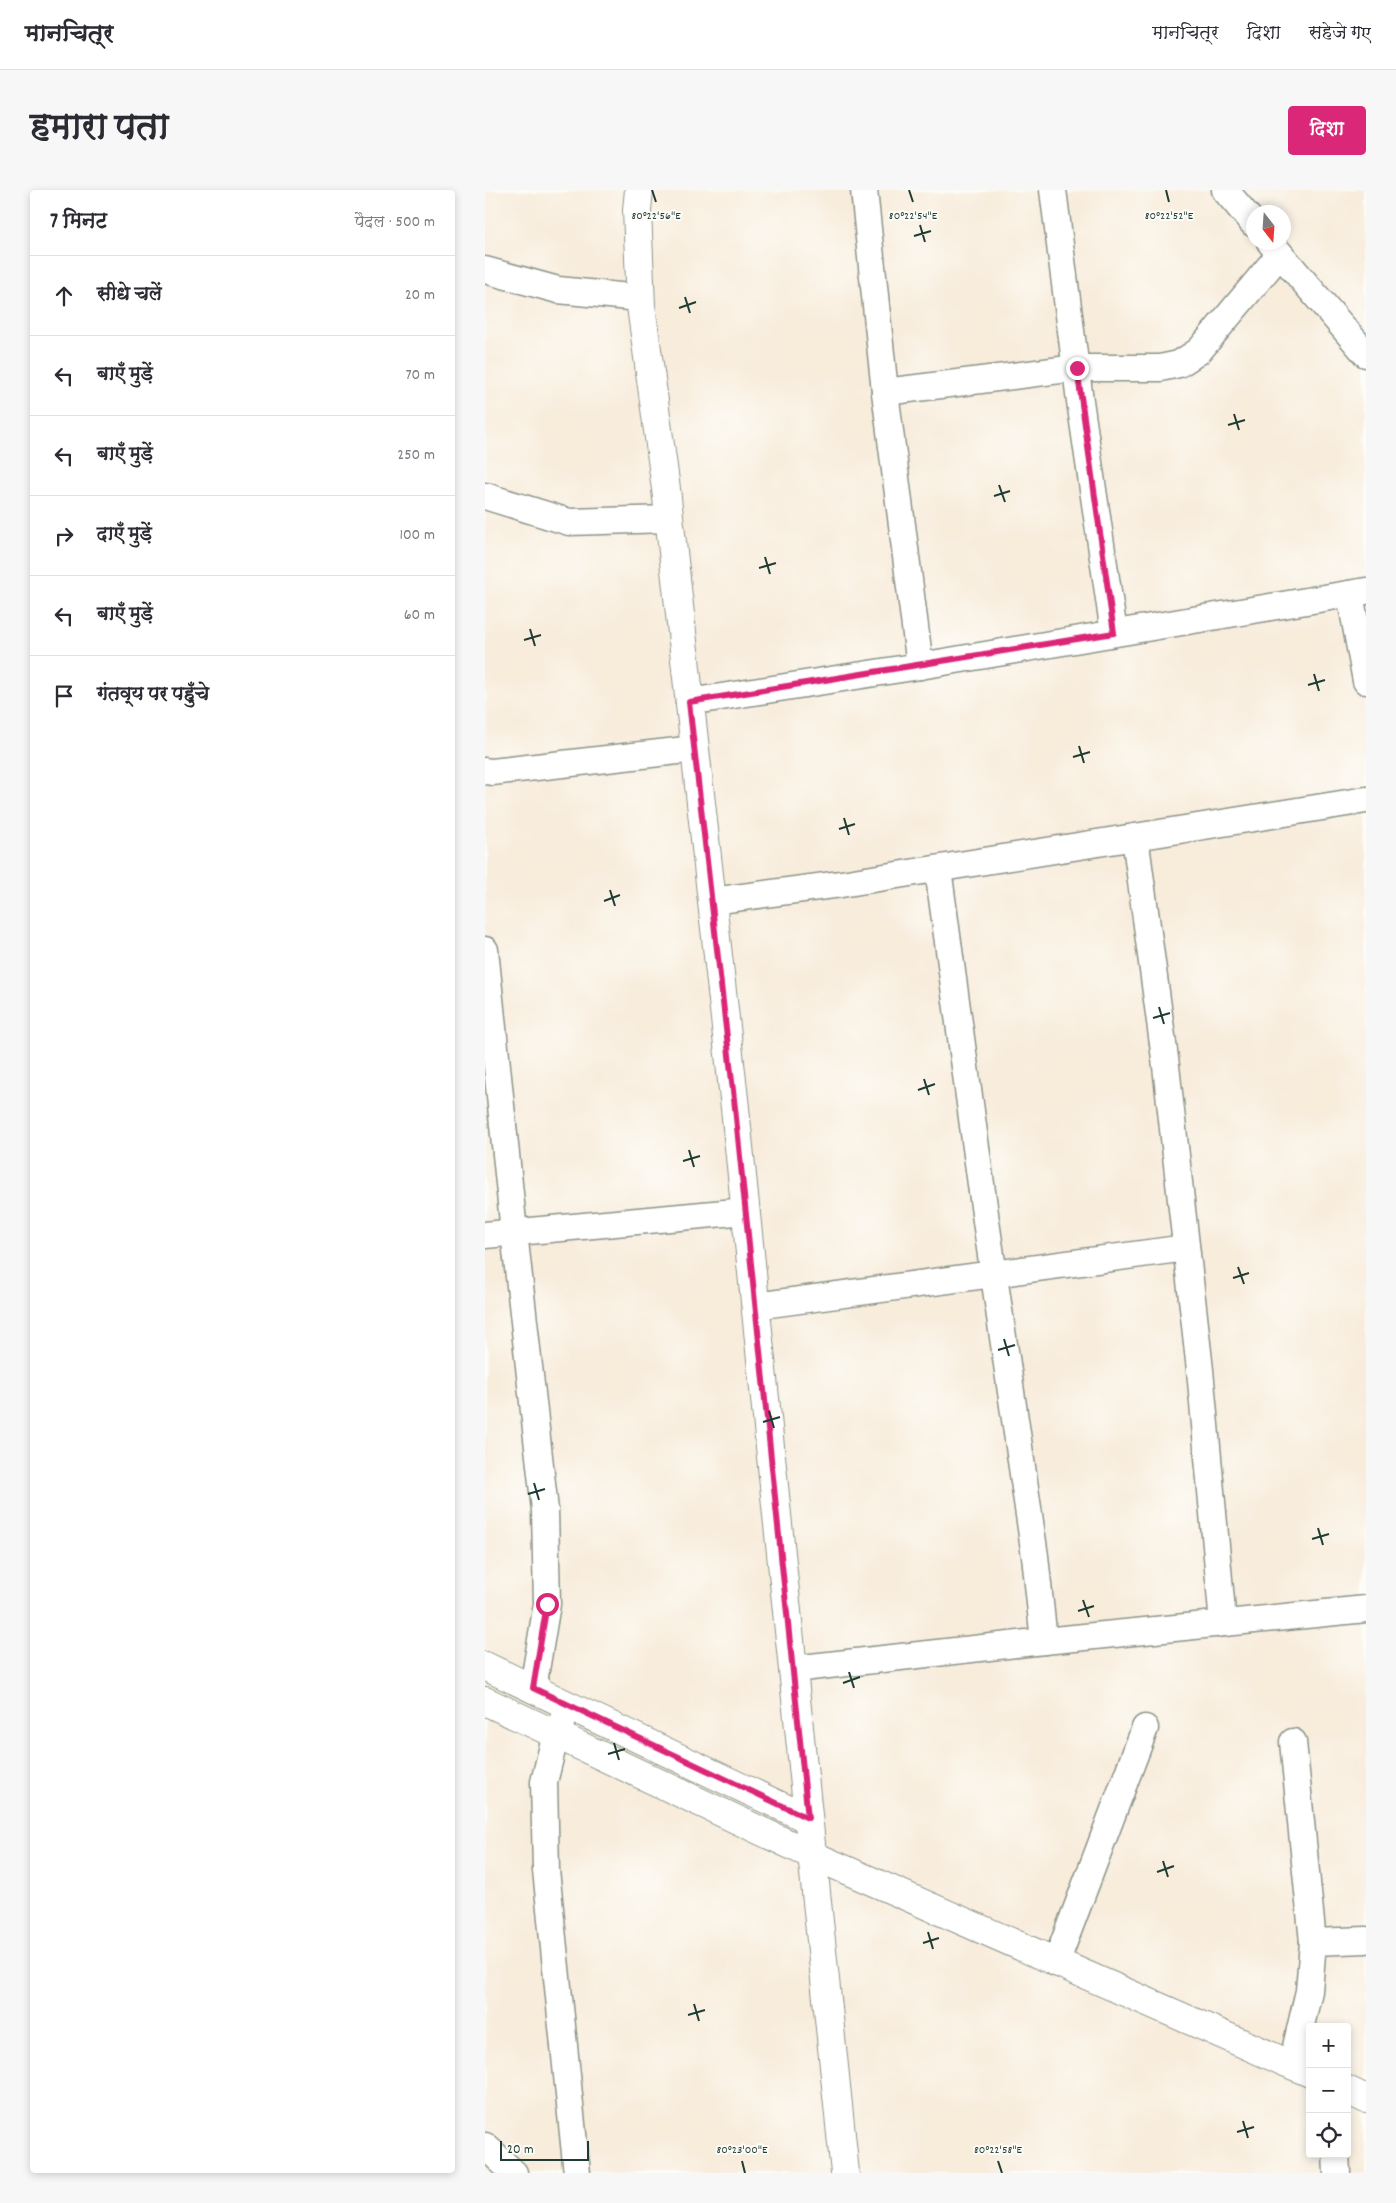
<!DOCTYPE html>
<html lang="hi">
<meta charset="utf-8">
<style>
:root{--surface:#fff;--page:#f7f7f7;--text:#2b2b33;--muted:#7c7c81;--line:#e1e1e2;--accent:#db2777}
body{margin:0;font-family:Dekko,"Playpen Sans Deva",sans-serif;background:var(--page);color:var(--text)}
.controls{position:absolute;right:15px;bottom:15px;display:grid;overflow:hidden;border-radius:5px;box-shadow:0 2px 8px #0003}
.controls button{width:45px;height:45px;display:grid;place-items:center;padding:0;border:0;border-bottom:1px solid var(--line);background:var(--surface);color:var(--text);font:25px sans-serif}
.compass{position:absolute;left:761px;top:15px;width:45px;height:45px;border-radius:50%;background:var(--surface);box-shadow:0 2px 8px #0003;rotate:163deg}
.scale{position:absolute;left:15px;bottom:12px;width:89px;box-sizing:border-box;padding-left:5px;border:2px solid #1f3d34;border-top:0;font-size:14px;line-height:18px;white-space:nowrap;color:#1f3d34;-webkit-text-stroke:4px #fdfcf7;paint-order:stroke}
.stop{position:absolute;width:15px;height:15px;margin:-11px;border:4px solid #db2777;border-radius:50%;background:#fff}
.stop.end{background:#db2777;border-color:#fff;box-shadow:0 1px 5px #0008}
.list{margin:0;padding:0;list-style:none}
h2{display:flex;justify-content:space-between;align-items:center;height:65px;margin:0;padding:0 20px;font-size:21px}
h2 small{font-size:16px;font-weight:400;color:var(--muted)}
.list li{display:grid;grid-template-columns:32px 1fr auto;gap:15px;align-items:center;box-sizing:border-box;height:80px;padding:0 20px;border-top:1px solid var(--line)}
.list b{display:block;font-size:19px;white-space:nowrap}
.list em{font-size:16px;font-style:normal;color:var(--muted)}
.icon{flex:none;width:28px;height:28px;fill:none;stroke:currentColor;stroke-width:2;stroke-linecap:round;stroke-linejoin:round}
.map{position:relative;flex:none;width:881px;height:1983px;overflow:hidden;border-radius:5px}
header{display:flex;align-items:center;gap:30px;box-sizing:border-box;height:70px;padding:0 25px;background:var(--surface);border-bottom:1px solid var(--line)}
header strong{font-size:24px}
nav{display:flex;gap:28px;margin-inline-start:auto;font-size:18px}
.intro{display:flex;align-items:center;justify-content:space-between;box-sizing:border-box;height:120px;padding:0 30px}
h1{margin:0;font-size:35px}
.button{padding:12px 22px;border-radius:5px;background:var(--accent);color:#fff;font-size:18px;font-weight:700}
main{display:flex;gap:30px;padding:0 30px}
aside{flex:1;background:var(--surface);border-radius:5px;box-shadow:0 2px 8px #0003}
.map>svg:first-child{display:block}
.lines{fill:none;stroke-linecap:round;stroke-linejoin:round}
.minor-casing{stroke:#8c9488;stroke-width:29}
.tertiary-casing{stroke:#8c9488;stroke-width:30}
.minor{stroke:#fff;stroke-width:26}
.tertiary{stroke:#fff;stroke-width:28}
.route{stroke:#db2777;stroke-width:6}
.ticks{fill:none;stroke:#1f3d34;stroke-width:2}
.ticks-label{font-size:12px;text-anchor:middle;fill:#1f3d34;stroke:#fdfcf7;stroke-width:4;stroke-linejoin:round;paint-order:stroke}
</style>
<header>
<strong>मानचित्र</strong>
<nav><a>मानचित्र</a><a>दिशा</a><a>सहेजे गए</a></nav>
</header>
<div class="intro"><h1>हमारा पता</h1><a class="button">दिशा</a></div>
<main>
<aside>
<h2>7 मिनट<small>पैदल · 500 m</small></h2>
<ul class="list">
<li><svg class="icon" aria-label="ahead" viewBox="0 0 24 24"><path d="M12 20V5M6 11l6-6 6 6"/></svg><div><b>सीधे चलें</b></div><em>20 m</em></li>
<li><svg class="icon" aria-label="left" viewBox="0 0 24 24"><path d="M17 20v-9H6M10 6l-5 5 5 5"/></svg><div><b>बाएँ मुड़ें</b></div><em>70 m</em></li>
<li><svg class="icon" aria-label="left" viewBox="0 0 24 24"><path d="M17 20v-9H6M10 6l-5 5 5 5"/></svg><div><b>बाएँ मुड़ें</b></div><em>250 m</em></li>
<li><svg class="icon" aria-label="right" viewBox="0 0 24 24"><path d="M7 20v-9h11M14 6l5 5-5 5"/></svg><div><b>दाएँ मुड़ें</b></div><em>100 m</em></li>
<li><svg class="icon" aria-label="left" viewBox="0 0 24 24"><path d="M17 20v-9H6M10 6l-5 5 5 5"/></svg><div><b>बाएँ मुड़ें</b></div><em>60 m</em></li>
<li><svg class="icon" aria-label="arrive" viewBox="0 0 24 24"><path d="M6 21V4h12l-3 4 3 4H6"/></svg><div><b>गंतव्य पर पहुँचे</b></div></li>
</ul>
</aside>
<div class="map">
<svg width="881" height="1983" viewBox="0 0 881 1983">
<rect width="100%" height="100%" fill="#fdfcf7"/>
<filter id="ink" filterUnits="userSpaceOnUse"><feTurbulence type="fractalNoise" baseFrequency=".02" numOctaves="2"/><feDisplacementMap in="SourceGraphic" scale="10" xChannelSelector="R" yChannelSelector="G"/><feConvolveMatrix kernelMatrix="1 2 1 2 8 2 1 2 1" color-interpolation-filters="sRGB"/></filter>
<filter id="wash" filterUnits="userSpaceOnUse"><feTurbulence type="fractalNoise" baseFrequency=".0096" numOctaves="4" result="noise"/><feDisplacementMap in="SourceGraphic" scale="20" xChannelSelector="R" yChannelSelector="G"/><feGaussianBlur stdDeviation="1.12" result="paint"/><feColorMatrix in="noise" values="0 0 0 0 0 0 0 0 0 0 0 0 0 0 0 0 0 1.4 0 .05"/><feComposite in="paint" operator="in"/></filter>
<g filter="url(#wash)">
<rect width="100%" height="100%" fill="#f8ecdb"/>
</g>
<g filter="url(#ink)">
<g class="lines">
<defs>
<g id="minor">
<polyline points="379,0 400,202 435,476"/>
<polyline points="568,0 595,211 629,443"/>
<polyline points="740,0 768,33"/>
<polyline points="785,52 881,164"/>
<polyline points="0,80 73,100 155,108"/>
<polyline points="400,202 591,178 675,178 694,174 714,161 795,64"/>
<polyline points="0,306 84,332 184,329"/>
<polyline points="865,404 881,491"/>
<polyline points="204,512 435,476 881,401"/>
<polyline points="0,581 7,582 210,559"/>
<polyline points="650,647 681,876 715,1180 738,1433"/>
<polyline points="453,679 501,1031 550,1366 559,1451"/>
<polyline points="227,711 356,694 881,610"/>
<polyline points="0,760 29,1042 60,1320 62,1414 48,1498"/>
<polyline points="0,1045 261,1021"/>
<polyline points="270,1116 701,1058"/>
<polyline points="308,1479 559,1451 881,1419"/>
<polyline points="84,1517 71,1544 59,1592 61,1680 92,1983"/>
<polyline points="808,1552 828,1752"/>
<polyline points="571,1773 660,1538"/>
<polyline points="807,1874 824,1801 828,1752 881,1750"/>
<polyline points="0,1956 29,1983"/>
<polyline points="851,1964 852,1983"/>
</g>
<g id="tertiary">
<polyline points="154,0 152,20 156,116 181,299 250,918 360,1983"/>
<polyline points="0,1476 323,1629"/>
<polyline points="0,1511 327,1665 825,1883"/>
<polyline points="862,1900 881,1909"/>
</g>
</defs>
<use href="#minor" class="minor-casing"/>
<use href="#tertiary" class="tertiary-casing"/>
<use href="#minor" class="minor"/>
<use href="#tertiary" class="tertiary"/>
</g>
</g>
<g class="lines" filter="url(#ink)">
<polyline class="route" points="62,1414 48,1498 323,1628 250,918 204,512 629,443 592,178"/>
</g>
<path class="ticks" d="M167 0 171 12M424 0 428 12M681 0 684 12M435 35 440 52M429 46 446 41M200 107 205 123M194 118 211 112M749 224 754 240M743 235 760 230M514 295 520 312M509 306 525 301M280 367 285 384M274 378 291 373M45 439 50 456M39 450 56 445M829 484 834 501M823 495 840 490M594 556 599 573M588 567 605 562M359 628 364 645M354 639 370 634M125 700 130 716M119 711 135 705M674 817 679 834M668 828 685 823M439 889 444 905M433 900 450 894M204 960 209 977M198 971 215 966M753 1077 759 1094M748 1088 764 1083M519 1149 524 1166M513 1160 530 1155M284 1221 289 1238M278 1232 295 1227M49 1293 54 1310M43 1304 60 1299M833 1338 838 1355M827 1349 844 1344M598 1410 604 1427M593 1421 609 1416M364 1482 369 1498M358 1493 375 1487M129 1553 134 1570M123 1564 140 1559M678 1671 683 1687M672 1682 689 1676M443 1742 448 1759M438 1753 454 1748M209 1814 214 1831M203 1825 220 1820M758 1931 763 1948M752 1942 769 1937M257 1971 260 1983M513 1971 517 1983"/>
<g class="ticks-label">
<text x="171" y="29">80°22'56"E</text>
<text x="428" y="29">80°22'54"E</text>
<text x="684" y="29">80°22'52"E</text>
<text x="257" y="1963">80°23'00"E</text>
<text x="513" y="1963">80°22'58"E</text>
</g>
</svg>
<div class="controls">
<button>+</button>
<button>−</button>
<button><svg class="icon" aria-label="locate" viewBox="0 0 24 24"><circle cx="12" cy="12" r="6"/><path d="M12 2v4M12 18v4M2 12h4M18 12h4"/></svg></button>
</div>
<svg class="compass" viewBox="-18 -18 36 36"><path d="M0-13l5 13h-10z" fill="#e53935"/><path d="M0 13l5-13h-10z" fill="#7c7c81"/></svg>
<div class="scale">20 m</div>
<div class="stop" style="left:62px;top:1414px"></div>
<div class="stop end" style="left:592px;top:178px"></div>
</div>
</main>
